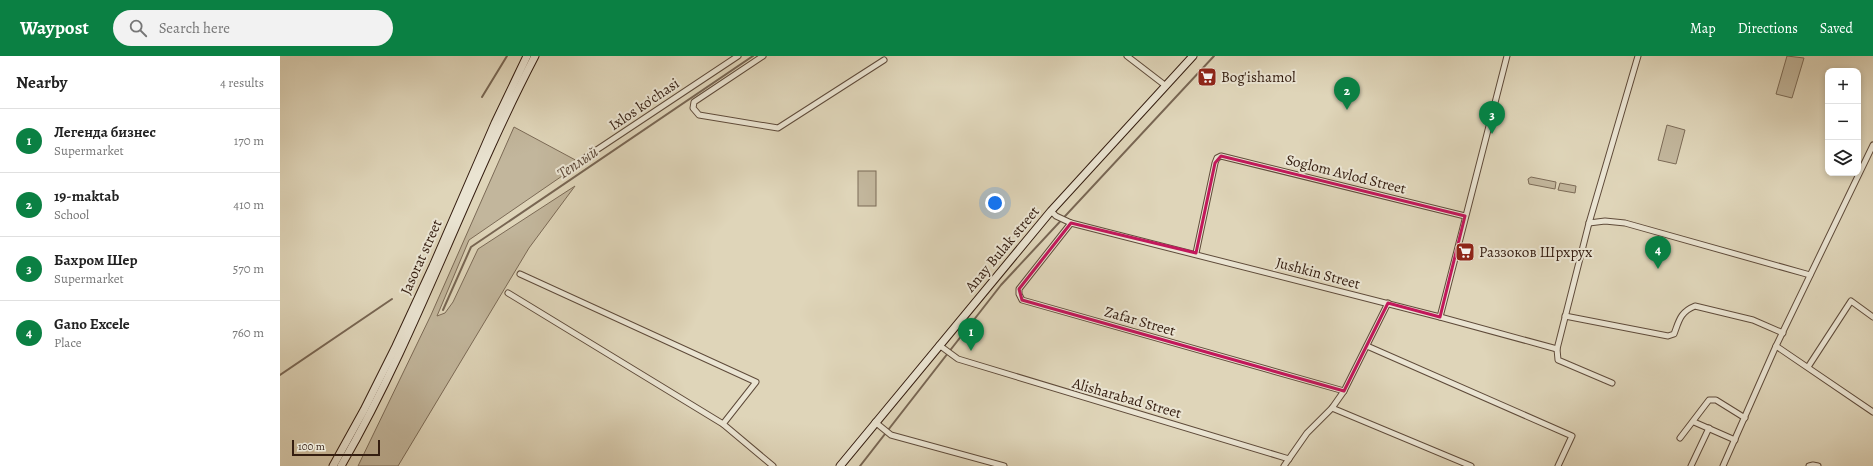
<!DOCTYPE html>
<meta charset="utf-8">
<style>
:root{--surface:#fff;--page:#f2f2f2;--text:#222;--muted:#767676;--line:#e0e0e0;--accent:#0b8043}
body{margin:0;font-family:Alegreya,serif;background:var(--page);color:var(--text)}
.controls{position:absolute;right:12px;top:12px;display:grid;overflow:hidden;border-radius:8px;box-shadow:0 2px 6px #0003}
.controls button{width:36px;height:36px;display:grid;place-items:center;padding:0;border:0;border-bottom:1px solid var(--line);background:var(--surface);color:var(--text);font:20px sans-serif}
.scale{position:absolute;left:12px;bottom:10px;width:88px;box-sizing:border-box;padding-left:4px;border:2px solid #341d10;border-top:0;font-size:11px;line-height:14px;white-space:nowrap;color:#341d10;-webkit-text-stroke:3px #eae4d2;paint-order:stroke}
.you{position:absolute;left:715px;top:147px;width:14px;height:14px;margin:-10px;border:3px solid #fff;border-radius:50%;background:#1a73e8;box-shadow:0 0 0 6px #1a73e833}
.badge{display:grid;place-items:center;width:26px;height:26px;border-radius:50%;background:var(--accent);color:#fff;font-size:13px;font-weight:700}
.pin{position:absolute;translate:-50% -33px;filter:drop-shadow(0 1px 2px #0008)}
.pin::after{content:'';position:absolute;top:21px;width:14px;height:12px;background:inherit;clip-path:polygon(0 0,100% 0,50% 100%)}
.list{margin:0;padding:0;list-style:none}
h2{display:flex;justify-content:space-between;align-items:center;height:52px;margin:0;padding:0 16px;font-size:17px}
h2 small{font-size:13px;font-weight:400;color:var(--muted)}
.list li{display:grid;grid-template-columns:26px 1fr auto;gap:12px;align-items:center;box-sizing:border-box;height:64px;padding:0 16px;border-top:1px solid var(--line)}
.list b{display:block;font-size:15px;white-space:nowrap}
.list p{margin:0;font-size:13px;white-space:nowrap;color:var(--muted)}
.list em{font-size:13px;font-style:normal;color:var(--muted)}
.icon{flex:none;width:22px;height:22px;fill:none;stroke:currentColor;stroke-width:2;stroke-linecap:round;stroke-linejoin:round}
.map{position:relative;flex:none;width:1593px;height:410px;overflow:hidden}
header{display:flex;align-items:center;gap:24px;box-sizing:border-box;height:56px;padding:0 20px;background:var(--accent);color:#fff}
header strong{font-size:19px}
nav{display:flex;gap:22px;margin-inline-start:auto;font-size:14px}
.search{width:280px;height:36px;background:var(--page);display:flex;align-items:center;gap:10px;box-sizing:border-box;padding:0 14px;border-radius:22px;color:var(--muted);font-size:15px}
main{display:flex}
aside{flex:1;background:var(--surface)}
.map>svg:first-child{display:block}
.green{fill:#c2b69c;stroke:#7b6a56}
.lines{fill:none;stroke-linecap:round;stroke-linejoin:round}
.stream{stroke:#786653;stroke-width:2}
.minor-casing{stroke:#5f4b3a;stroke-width:7}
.secondary-casing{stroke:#341d10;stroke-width:9}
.minor{stroke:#eae4d2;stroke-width:5}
.secondary{stroke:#eae4d2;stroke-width:7}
.marked{fill:none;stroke:#c2185b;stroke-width:3;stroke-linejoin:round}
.labels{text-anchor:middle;stroke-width:4;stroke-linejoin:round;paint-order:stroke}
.poi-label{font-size:15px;fill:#341d10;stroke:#eae4d2;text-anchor:start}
.street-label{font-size:15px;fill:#341d10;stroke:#eae4d2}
.water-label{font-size:16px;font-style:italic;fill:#5c4737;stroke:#eae4d2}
</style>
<header>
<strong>Waypost</strong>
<div class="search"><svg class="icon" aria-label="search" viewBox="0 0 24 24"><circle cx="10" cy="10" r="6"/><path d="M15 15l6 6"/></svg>Search here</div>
<nav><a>Map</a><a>Directions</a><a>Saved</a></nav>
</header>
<main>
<aside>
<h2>Nearby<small>4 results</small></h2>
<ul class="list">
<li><span class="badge">1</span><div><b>Легенда бизнес</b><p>Supermarket</p></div><em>170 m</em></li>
<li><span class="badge">2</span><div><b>19-maktab</b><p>School</p></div><em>410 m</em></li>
<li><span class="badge">3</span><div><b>Бахром Шер</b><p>Supermarket</p></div><em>570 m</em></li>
<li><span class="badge">4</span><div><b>Gano Excele</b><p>Place</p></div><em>760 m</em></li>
</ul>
</aside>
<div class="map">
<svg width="1593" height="410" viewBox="0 0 1593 410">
<rect width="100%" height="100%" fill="#dfd5b9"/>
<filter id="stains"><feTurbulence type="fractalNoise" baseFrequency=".005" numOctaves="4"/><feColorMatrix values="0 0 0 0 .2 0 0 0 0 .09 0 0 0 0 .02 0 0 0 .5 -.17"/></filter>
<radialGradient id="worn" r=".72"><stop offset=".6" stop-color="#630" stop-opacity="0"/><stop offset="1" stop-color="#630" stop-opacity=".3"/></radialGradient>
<g class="green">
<polygon points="1507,0 1524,2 1512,42 1496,38"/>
<polygon points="1387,69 1405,74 1396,108 1378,104"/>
<polygon points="234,71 301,107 189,184 157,260 165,257 173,246 198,193 295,130 249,192 118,410 78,410 151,259"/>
<rect x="578" y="115" width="18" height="35"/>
<polygon points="1251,121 1276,126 1275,133 1249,128 1248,123"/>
<polygon points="1280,127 1296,130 1295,137 1278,134"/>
</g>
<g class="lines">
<g class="stream">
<polyline points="202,41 227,0"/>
<polyline points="163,254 191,191 473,0"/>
<polyline points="0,319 112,243"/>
<polyline points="580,410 721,229 934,0"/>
</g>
<defs>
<g id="minor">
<polyline points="483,0 414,46 413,52 419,59 498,72 604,4"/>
<polyline points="847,0 886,30"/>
<polyline points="303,103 458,0"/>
<polyline points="771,155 776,160 791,167 1160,261 1277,293"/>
<polyline points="791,167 739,233 739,238 742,244 1064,335"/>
<polyline points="1309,167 1325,165 1345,167 1530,219"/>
<polyline points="916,197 935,107 937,102 941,100 1185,160"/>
<polyline points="240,218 476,326 443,368"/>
<polyline points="228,237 443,368 493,410"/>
<path d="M1285 260 1388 280 1394 278C1399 265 1400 256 1415 250L1473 264 1503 277"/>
<polyline points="1160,261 1227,0"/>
<polyline points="659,289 678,303 1009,403"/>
<polyline points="1087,290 1292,380 1278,410"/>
<polyline points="1496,290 1593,356"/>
<polyline points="1528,311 1571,245 1593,261"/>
<polyline points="1332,327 1278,304 1277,293 1309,167 1358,0"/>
<polyline points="1052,352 1191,410"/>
<polyline points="595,366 611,379 724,410"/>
<polyline points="1414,366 1455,384"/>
<polyline points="1400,382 1429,344 1436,344 1465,362"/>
<polyline points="1004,410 1027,377 1052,352 1064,335 1108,247"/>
<polyline points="1411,410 1429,372"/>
<polyline points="1443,410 1496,290 1593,89"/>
<polyline points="1529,410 1533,409 1538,410"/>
</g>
<g id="secondary">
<polyline points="53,410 84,354 116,290 153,210 215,67 247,0"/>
<path d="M61 410C137 279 185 134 255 0"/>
<polyline points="560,410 771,155 913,0"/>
</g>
</defs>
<use href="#minor" class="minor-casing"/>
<use href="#secondary" class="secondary-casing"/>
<use href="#minor" class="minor"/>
<use href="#secondary" class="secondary"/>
</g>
<path class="marked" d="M941 100 1185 160 1160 261 1108 247 1064 335 742 244 739 233 791 167 916 197 935 107Z"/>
<defs>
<symbol id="supermarket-square" viewBox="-11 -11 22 22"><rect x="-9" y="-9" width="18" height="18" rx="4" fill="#8f2418" stroke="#eae4d2"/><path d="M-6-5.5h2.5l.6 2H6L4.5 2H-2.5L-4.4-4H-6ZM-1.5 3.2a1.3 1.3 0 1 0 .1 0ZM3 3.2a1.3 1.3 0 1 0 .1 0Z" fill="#fff"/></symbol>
</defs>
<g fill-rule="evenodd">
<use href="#supermarket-square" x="916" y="10" width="22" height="22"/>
<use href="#supermarket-square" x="1174" y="185" width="22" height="22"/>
</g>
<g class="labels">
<g class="poi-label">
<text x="941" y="26">Bog'ishamol</text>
<text x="1199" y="201">Раззоков Шрхрух</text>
</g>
<g class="street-label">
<text transform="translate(364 48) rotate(-34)" y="5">Ixlos ko'chasi</text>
<text transform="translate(1066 118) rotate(14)" y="5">Soglom Avlod Street</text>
<text transform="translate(722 193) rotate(-50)" y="5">Anay Bulak street</text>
<text transform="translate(141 201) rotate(-66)" y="5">Jasorat street</text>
<text transform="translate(1038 217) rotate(15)" y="5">Jushkin Street</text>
<text transform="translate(860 265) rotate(16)" y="5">Zafar Street</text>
<text transform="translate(847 342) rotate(16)" y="5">Alisharabad Street</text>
</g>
<g class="water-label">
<text transform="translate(297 106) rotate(-34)" y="6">Теплый</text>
</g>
</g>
<rect width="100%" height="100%" filter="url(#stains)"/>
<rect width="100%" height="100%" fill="url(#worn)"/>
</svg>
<div class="controls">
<button>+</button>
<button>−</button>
<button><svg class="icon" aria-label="layers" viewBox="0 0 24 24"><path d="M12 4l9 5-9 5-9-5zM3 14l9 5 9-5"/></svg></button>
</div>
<div class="scale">100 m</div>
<div class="you"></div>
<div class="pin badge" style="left:691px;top:295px">1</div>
<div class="pin badge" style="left:1067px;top:54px">2</div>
<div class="pin badge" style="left:1212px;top:78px">3</div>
<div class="pin badge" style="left:1378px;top:213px">4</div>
</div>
</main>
